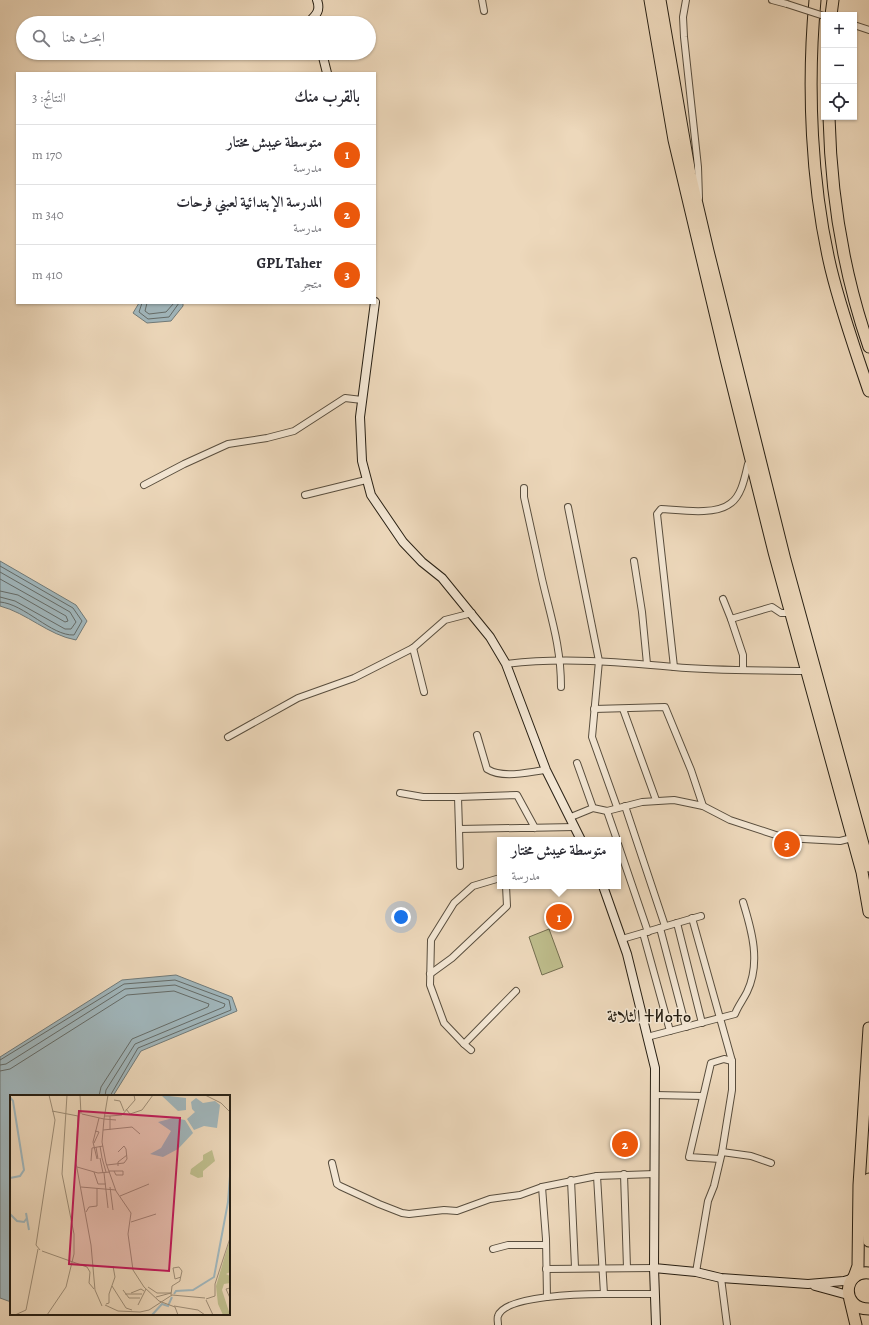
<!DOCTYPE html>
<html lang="ar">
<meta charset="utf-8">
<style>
:root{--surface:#fff;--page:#f2f2f3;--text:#2b2b33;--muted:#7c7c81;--line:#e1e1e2;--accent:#ea580c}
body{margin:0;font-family:Alegreya,Amiri,"Noto Sans Tifinagh",serif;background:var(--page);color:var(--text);direction:rtl}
.controls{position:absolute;right:12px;top:12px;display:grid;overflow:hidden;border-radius:0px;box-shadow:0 1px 3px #0004}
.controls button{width:36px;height:36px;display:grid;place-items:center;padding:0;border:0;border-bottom:1px solid var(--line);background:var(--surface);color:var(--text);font:20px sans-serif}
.you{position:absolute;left:401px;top:917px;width:14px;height:14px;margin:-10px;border:3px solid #fff;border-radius:50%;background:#1a73e8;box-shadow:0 0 0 6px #1a73e833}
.badge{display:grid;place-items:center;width:26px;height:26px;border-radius:50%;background:var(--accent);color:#fff;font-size:13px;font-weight:700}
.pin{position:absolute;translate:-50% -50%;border:2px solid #fff;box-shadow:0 1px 4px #0006}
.popup{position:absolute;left:497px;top:837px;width:124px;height:52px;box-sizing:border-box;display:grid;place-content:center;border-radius:0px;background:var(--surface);filter:drop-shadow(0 1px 3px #0005);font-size:13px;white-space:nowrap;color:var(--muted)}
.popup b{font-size:15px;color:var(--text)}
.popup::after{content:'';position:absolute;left:50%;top:100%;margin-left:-8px;border:8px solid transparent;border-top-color:var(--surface)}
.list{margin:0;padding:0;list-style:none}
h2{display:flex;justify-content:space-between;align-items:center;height:52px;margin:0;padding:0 16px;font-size:17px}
h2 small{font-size:13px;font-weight:400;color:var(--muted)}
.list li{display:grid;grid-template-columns:26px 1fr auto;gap:12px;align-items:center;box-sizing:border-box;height:60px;padding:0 16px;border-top:1px solid var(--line)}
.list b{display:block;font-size:15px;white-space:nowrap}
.list p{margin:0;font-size:13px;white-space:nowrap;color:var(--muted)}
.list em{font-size:13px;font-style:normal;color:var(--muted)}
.icon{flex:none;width:22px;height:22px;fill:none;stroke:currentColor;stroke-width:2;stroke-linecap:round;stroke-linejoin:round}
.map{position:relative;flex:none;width:869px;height:1325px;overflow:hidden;direction:ltr}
.search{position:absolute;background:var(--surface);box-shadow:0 1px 3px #0004;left:16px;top:16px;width:360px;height:44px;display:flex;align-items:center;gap:10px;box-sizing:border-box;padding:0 14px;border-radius:22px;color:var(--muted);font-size:15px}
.panel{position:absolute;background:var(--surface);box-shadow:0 1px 3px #0004;left:16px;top:72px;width:360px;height:232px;border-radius:0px;direction:rtl}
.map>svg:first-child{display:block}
.green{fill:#bebd8c;stroke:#736e50}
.water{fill:#a0b6bc;stroke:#707a79}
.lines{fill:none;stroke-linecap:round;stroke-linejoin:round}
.shore{stroke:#646b68;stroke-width:1}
.street-casing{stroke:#594e3e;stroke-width:8}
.secondary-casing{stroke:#282014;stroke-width:10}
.highway-casing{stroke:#282014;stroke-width:13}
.street{stroke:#f3e6d3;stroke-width:6}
.secondary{stroke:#f3e6d3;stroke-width:8}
.highway{stroke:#edd8bb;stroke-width:11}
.street-bridge-casing{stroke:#594e3e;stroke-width:8;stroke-linecap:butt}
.street-bridge{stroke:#f3e6d3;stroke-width:6}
.labels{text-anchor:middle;stroke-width:3;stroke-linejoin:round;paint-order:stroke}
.quarter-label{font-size:18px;fill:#282014;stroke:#f3e6d3}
.inset-river{fill:none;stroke:#a0b6bc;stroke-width:2}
.inset-road{fill:none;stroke:#9e8e78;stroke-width:1}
.view{fill:#c2185b;fill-opacity:0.15;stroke:#c2185b;stroke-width:2}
.inset-edge{fill:none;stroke:#282014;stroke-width:2}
</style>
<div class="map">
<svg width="869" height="1325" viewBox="0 0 869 1325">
<rect width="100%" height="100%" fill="#edd8bb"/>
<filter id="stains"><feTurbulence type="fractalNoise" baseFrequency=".005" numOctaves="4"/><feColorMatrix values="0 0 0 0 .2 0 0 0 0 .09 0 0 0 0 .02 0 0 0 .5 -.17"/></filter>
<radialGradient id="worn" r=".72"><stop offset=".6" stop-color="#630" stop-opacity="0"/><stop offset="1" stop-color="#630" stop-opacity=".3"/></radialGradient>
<polygon class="green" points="549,929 563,967 542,975 529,937"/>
<g class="water">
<polygon points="139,303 183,303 183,306 171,321 147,323 133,313"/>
<path d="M0 561 76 605 87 621 76 640C48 635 27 613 0 606Z"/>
<polygon points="176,975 232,997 237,1011 141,1051 113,1096 11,1096 11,1302 0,1298 0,1057 122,980"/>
</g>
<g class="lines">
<g class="shore">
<polyline points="142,303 139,312 148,319 169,317 179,303"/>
<polyline points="147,303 145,311 149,314 166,312 174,303"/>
<path d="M0 566 73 608 82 621 74 635C51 636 25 604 0 602"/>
<polyline points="0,572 70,612 76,622 71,629 65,629 15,601 0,597"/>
<polyline points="0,579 66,616 68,621 65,622 18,595 0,591"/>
<polyline points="0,1060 124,984 175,980 229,1000 231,1010 138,1048 110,1096"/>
<polyline points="0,1065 6,1064 125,989 175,985 225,1004 224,1007 135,1044 106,1090 105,1096"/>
<polyline points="0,1071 10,1069 127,995 174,991 209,1004 208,1007 132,1039 101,1087 99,1096"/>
</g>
<defs>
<g id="street">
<polyline points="482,0 484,11"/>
<polyline points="686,0 683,17 684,37 698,167 699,198"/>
<polyline points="772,0 787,4"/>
<polyline points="854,25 869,30"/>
<polyline points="144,485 184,464 228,444 267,438 294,431 345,398 362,400"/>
<path d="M524 488V497C530 524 536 552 542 579 551 618 561 646 561 687"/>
<polyline points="305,495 366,480"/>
<polyline points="568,507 599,661 592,737 617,807"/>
<polyline points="634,561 642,612 647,664"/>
<polyline points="723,599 731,619 772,607 781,613 790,613"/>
<polyline points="731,619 743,655 743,670"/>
<polyline points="413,648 424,692"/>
<path d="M506 664C562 657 618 662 674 667 717 671 762 670 805 671"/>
<path d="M674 667 657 514 661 509C680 510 715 516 731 503 742 495 745 476 748 464L752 461"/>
<polyline points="594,709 665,707 691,770 703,806"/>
<polyline points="623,709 656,800"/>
<path d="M477 735 487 769C503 779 528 772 546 770"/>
<polyline points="228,737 298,698 354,678 413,648 445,620 472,613"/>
<polyline points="577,763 593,808"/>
<polyline points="400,793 423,797 458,797"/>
<polyline points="625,806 665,926"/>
<polyline points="607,811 617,840"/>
<polyline points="571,817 593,808 607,811 642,802 674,800 703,806 730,820 785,838 840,841 852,838"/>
<polyline points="535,828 517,795 458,797 459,829 575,827"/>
<polyline points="459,829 460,866"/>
<polyline points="618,844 648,932"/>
<polyline points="500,878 473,886 454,903 431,940 430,985 444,1023 464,1044 516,991"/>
<polyline points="692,918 732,1061 732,1090 722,1152 714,1186 708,1201 696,1272"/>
<polyline points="677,923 702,1023"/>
<polyline points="660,928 686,1027"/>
<polyline points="643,933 670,1031"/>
<polyline points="622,939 701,916"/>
<polyline points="430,974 452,958 507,906 506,886"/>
<path d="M647 1037 735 1014C738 1006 743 1000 747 992 761 963 752 931 743 902"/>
<polyline points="464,1044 471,1050"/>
<polyline points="655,1095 703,1096"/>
<polyline points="722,1152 751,1156 771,1163"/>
<polyline points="720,1159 689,1157 711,1063 724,1059 732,1061"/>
<polyline points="332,1163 337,1184 340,1186 379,1204 402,1213 409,1214 444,1210 457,1211 490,1199 520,1195 542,1187 597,1176 655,1174"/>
<polyline points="624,1174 627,1268"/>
<polyline points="597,1176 604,1294 655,1294"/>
<polyline points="571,1180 575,1267"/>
<polyline points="542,1187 546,1239 547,1297"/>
<polyline points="493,1249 508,1245 546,1245"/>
<polyline points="546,1269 654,1268"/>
<polyline points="721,1278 727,1325"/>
<path d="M498 1325C498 1322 497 1318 498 1316 505 1295 585 1294 604 1294"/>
</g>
<g id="secondary">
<path d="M308 23C316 15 321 11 317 0"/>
<polyline points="322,53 327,73"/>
<polyline points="375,302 360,417 362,461 371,495 403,542 422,562 442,578 490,637 506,664 546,770 581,840"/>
<polyline points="603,886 627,954 655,1068 654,1268 696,1272 721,1278 808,1284 844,1281 854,1278"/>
<polyline points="654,1268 656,1325"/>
<polyline points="815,1286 848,1295"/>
</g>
<g id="highway">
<polyline points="650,0 674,140 726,359 774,552 862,872 869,912"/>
<polyline points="660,0 690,174 708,251 785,560 869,866"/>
<path d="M815 0C807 86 811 185 831 269 841 310 855 350 869 391"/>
<polyline points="831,15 833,0"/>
<path d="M829 117C831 196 843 272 869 347"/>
<polyline points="869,1179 867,1214 869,1241"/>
<path d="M869 1273C843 1270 840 1309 869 1309"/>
<polyline points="854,1277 858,1266 859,1185 869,1028"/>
<polyline points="850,1300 856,1325"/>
</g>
</defs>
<use href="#street" class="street-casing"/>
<use href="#secondary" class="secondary-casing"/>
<use href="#highway" class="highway-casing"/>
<use href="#street" class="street"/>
<use href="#secondary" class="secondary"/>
<use href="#highway" class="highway"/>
<defs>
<polyline id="street-bridge" points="787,4 824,16"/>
</defs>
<use href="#street-bridge" class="street-bridge-casing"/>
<use href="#street-bridge" class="street-bridge"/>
</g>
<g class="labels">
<g class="quarter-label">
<text x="649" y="1022">الثلاثة ⵜⵍⴰⵜⴰ</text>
</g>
</g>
<g transform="translate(10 1095)">
<rect width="220" height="220" fill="#edd8bb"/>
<path d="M202 55 205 66 193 76V82L188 83 180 79 181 74 193 65V60ZM220 144V177L216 179 220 181V188L214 189 212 195 220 220H213L208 209 206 191Z" fill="#bebd8c"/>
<path d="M151 0 176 3V15L168 16ZM186 3 193 8 205 6 210 10 207 33 194 31 184 35 177 24 185 17 182 14 181 7ZM163 23 175 25 183 38 168 54 153 62 140 59 151 53 161 36 148 27Z" fill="#a0b6bc"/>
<path class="inset-river" d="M0 2 3 6 14 75 10 81 0 83M16 118 19 135M0 119 7 126 14 127 17 123M164 199 166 196 183 195 204 182 218 107 220 81M142 220 152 209 158 211 162 202"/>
<path class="inset-road" d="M70 0 71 19M98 0 94 24 106 25M195 0 211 8 220 17M104 5 110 6 114 16M116 14 120 19 132 15 143 0M42 16 68 21M72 19 94 24 92 47 96 68 106 96 121 118 118 139 123 175 134 192 149 206 165 212 168 220M68 21 66 68 81 150 85 195 92 211M94 21H100V35M100 21 112 20 125 5 124 0M93 35 122 32 130 39M84 48 89 37 85 36M90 51 92 63M86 52 88 64M90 63 93 78M92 63 96 77M87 64 83 47 89 23M81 66 82 53 93 51M97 70 114 68 117 64 116 54 114 51 108 57M108 71V67L117 60M67 72 88 78 100 77M99 76H113V80H106L104 76M84 77 88 89H96M94 78 98 113M71 92 106 95M100 92 103 115M110 101 139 89M76 117 79 112 87 111V93M121 127 146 119M30 155 26 150 45 25 39 0M32 156 77 172 80 177 79 188 84 194M102 191 116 213 122 215M138 192 147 198H161M220 193 216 194 220 203M113 195 119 203H130M121 198 131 194 134 196M115 199H132M161 200 162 191 170 186V185L172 176 169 172 163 173 165 184 171 182M146 202 161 198M196 204 205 201V189L220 143M196 205 203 220M96 209 99 208V199L105 182 103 171M95 210 108 216 130 217 139 215 162 200 195 203M128 210 136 194M164 211 188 215 195 220M5 220 16 215 28 154M37 220 56 192 64 159V139L52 79 57 0"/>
<path class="view" d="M69 16 170 23 159 176 59 169Z"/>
<rect width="220" height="220" class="inset-edge"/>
</g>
<rect width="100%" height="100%" filter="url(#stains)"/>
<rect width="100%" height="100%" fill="url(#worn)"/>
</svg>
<div class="controls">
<button>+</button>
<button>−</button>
<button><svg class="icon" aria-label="locate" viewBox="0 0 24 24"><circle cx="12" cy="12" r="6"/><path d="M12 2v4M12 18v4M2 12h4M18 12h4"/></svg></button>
</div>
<div class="you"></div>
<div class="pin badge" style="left:559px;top:917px">1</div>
<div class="popup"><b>متوسطة عيبش مختار</b>مدرسة</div>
<div class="pin badge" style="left:625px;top:1144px">2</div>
<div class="pin badge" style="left:787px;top:844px">3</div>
<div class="search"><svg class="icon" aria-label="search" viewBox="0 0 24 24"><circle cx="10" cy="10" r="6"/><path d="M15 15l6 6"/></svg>ابحث هنا</div>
<section class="panel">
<h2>بالقرب منك<small>النتائج: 3</small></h2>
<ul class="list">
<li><span class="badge">1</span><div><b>متوسطة عيبش مختار</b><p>مدرسة</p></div><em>170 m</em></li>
<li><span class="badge">2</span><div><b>المدرسة الإبتدائية لعبني فرحات</b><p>مدرسة</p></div><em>340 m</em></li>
<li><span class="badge">3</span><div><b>GPL Taher</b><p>متجر</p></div><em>410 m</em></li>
</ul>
</section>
</div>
